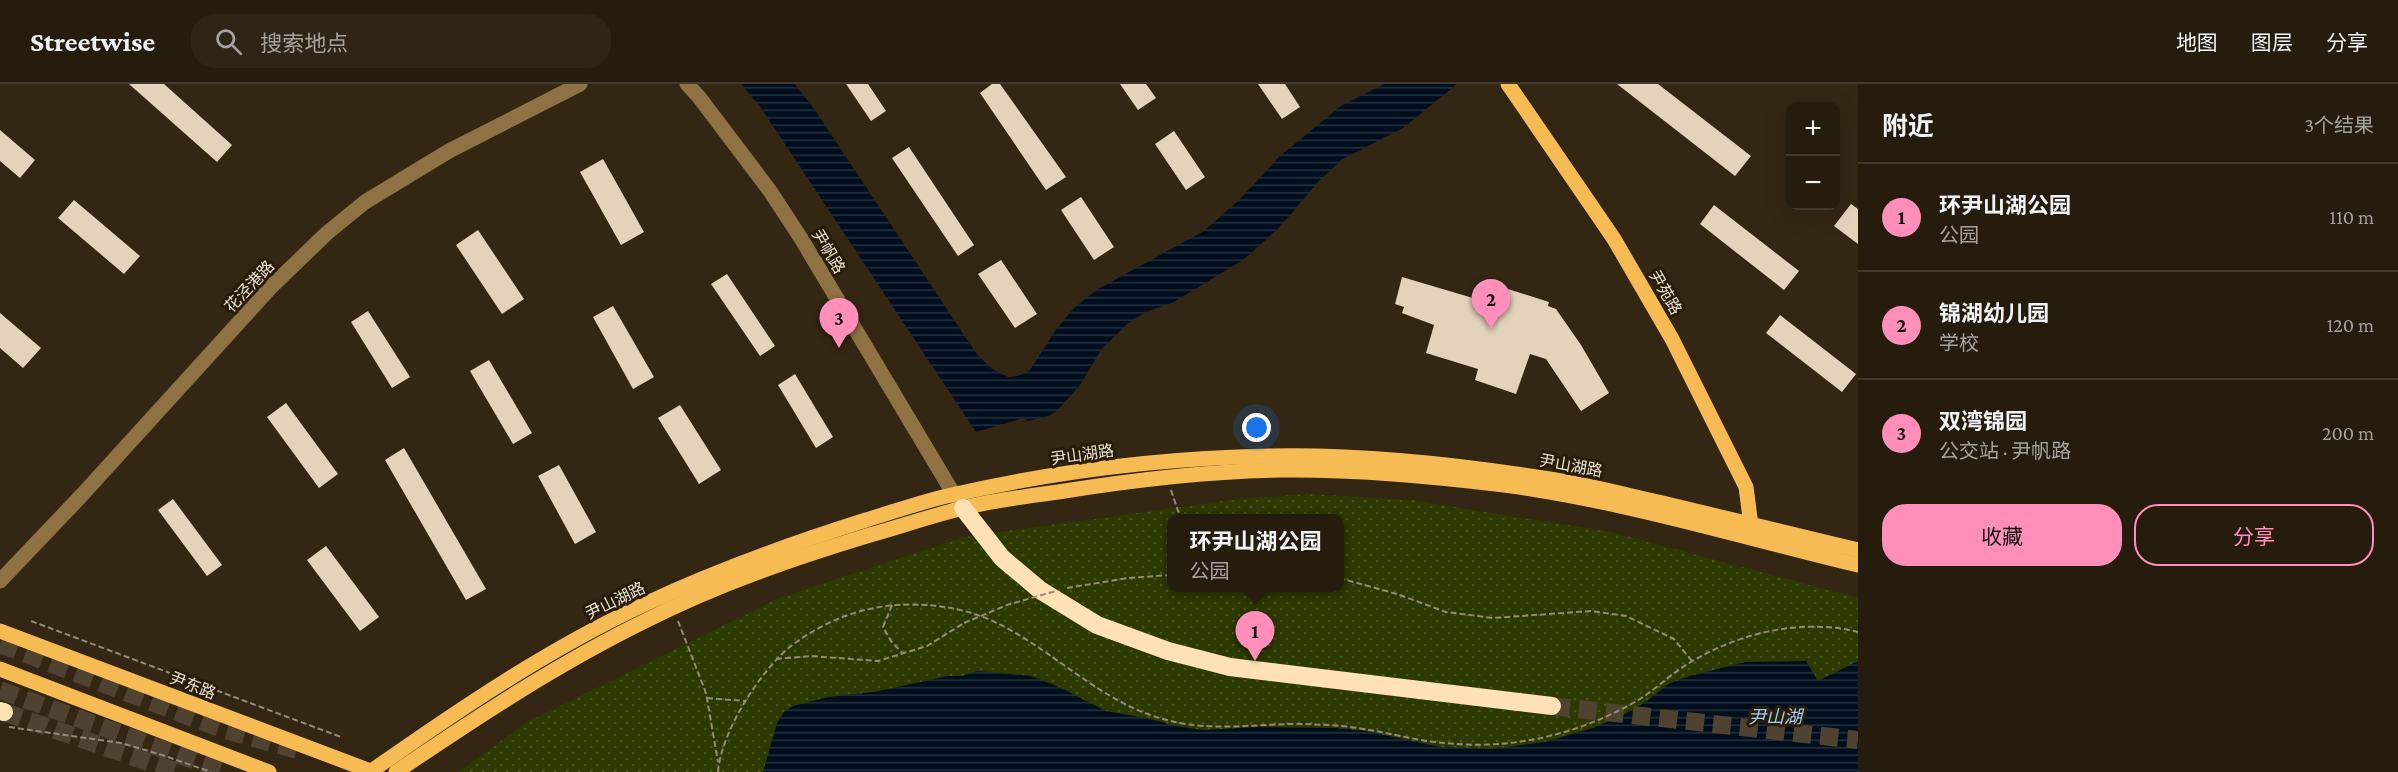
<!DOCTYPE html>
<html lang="zh">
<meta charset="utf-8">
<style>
:root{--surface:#261c0e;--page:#2e2517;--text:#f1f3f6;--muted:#a4a19e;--line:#423a2e;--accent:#ff8eba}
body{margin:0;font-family:"Crimson Pro","Noto Sans SC",serif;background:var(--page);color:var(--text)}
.controls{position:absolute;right:18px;top:18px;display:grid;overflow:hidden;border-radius:12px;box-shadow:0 6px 24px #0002}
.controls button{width:54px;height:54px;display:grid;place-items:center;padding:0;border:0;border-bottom:2px solid var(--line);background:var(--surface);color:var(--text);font:30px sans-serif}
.you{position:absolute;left:1257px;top:344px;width:21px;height:21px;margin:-15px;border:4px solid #fff;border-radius:50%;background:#1a73e8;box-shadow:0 0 0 9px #1a73e833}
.badge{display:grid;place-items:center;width:39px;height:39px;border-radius:50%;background:var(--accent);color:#111;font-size:20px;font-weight:700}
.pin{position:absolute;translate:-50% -50px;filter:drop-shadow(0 2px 3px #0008)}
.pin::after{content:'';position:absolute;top:32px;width:21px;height:18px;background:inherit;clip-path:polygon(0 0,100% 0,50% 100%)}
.popup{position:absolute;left:1167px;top:430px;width:177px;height:78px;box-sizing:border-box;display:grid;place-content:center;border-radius:12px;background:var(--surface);filter:drop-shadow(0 2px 4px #0005);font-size:20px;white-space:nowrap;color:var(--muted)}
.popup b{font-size:22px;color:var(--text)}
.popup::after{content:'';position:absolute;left:50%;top:100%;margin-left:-12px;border:12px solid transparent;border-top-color:var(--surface)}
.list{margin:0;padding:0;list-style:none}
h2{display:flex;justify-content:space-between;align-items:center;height:78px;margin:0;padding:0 24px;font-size:26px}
h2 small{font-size:20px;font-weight:400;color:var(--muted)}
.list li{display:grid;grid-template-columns:39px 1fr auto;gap:18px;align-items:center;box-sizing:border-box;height:108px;padding:0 24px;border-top:2px solid var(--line)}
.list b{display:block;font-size:22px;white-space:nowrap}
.list p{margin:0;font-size:20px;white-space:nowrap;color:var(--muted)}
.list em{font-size:20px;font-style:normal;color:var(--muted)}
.actions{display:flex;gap:12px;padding:18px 24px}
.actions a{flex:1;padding:14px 0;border:2px solid var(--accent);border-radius:24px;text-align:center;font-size:21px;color:var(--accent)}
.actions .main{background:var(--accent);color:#111}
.icon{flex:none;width:33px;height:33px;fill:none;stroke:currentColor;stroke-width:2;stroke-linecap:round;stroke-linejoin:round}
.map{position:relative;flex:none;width:1858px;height:688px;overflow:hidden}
header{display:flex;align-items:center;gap:36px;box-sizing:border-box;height:84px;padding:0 30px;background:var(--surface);border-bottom:2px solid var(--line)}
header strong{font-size:28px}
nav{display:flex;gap:33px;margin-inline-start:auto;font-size:21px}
.search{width:420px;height:54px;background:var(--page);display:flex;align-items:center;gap:15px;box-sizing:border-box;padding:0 21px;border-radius:24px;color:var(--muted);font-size:22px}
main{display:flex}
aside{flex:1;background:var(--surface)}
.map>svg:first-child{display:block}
.green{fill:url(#green-dots);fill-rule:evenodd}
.water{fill:url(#water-rules)}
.building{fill:#e4d3bb}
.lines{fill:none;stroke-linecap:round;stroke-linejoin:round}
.highway-tunnel{stroke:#4f4230;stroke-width:18;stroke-dasharray:18 9;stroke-linecap:butt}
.path{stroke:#958a7a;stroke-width:2;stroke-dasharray:6 3;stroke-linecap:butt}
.minor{stroke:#8f7244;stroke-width:15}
.major{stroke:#f7bb53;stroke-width:15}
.highway{stroke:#fee2b6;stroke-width:18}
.path-bridge{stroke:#958a7a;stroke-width:2;stroke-dasharray:6 3;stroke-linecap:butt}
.labels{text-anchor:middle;stroke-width:6;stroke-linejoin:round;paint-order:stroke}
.street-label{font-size:16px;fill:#ebe2d6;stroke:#291d09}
.water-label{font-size:18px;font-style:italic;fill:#9fcbf8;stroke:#291d09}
</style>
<header>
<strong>Streetwise</strong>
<div class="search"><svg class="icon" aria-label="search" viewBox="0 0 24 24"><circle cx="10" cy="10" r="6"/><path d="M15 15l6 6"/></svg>搜索地点</div>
<nav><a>地图</a><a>图层</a><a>分享</a></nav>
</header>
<main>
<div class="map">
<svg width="1858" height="688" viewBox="0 0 1858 688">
<defs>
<pattern id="green-dots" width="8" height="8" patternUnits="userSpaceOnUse" patternTransform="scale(1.5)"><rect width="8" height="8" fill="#2c3900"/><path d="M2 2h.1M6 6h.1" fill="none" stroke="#4b5524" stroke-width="1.8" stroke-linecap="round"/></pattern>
<pattern id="water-rules" width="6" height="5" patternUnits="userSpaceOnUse" patternTransform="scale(1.5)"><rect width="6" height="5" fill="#010e1e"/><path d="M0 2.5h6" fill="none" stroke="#26313e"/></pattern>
</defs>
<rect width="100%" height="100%" fill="#332613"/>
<path class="green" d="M1309 410 1411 416 1611 448 1858 514V688H459L524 640 779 514 964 453 1238 415ZM1171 434H1339V504H1171Z"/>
<g class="water">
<polygon points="741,0 795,0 815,26 976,269 992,285 1008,293 1018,292 1030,286 1057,244 1075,223 1098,205 1204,147 1239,116 1280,72 1341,22 1384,0 1457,0 1403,44 1341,76 1319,97 1278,145 1243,176 1174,218 1146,228 1127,240 1101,266 1080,301 1058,326 1049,332 1028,337 1024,334 976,348 761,24"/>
<polygon points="1806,577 1818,597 1858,577 1858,688 763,688 777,639 784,628 793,622 828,613 874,608 948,592 962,592 977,587 1031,592 1059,603 1106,627 1150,635 1176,642 1203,646 1259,643 1336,644 1365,647 1440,663 1493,665 1545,658 1593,644 1623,631 1647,617 1670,599 1690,592 1745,578"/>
</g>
<g class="building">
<polygon points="129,0 164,0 232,61 217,78"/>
<polygon points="846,0 868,0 886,27 871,37"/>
<polygon points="992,0 1000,0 1066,93 1046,106 980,9"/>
<polygon points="1120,0 1146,0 1156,14 1138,26"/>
<polygon points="1258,0 1285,0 1300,23 1282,35"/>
<polygon points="1617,0 1658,0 1751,72 1735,92"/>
<polygon points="0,46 35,76 20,94 0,77"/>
<polygon points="1174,47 1205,93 1186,106 1155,60"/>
<polygon points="909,63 974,161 958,172 892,74"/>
<polygon points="603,75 644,148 621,161 580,88"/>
<polygon points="1081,113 1114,163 1094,176 1061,126"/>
<polygon points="74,116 140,172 124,190 58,134"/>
<polygon points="1851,120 1858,125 1858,160 1834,142"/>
<polygon points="1714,121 1799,187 1784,206 1700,140"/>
<polygon points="478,146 524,215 502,230 456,161"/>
<polygon points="1001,176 1037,230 1015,244 978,190"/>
<polygon points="727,190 775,262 760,272 711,200"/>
<polygon points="1402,193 1483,217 1489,199 1549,218 1548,222 1556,225 1581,261 1609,309 1581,327 1546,275 1530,270 1516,310 1475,296 1478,285 1426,269 1434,241 1402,229 1404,223 1395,220"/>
<polygon points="613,222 654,293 633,305 593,233"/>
<polygon points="368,227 410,293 392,304 351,238"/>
<polygon points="0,229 41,264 23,284 0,264"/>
<polygon points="1780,231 1856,290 1842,308 1766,249"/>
<polygon points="489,276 532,349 513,360 470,287"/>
<polygon points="795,290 833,353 816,364 778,301"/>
<polygon points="286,319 338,390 319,404 267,333"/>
<polygon points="680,321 721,386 699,400 658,334"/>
<polygon points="404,364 486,505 466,516 385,376"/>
<polygon points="559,381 596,448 575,460 538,392"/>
<polygon points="173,415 222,481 207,492 158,426"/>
<polygon points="326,462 379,533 360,547 307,476"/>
</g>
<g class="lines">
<g class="highway-tunnel">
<polyline points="0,560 222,645 304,668"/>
<polyline points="0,606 226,688"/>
<polyline points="1552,622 1858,656"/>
<polyline points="4,628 177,688"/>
</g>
<g class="path">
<polyline points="1171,406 1178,427 1186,434"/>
<polyline points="1339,494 1397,510 1446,528 1493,534 1591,527 1626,532 1674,555 1692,577"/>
<polyline points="1067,504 1128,494 1171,491"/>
<polyline points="892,521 883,543 891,557 903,570"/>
<polyline points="31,537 341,653"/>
<polyline points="678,537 706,609 718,678"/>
<polyline points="776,575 811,572 878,577 927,562 964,539"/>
<polyline points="707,614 745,617"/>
<polyline points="9,643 121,659 162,671 211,688"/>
<path d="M718 688C721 648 760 587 791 562 823 538 857 524 897 521 932 519 966 524 997 539 1058 569 1104 622 1171 637 1215 648 1261 639 1306 640 1323 641 1341 641 1357 644 1387 648 1416 657 1446 659 1511 666 1576 651 1633 619 1650 610 1664 596 1680 585 1730 551 1798 533 1858 548"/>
</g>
<g class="minor">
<polyline points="687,0 699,13 770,107 802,156 959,419"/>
<polyline points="0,497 81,412 272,202 327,149 365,118 449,67 580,0"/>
</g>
<g class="major">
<polyline points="1508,0 1614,155 1672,255 1746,403 1752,449"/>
<polyline points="0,547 373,688"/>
<polyline points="0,585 269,688"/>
<path d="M370 688C457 627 548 565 645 520 717 486 790 460 866 436 896 427 926 416 956 410 1058 387 1165 374 1269 372 1360 370 1454 380 1543 394 1585 400 1626 411 1667 420 1730 435 1794 451 1858 466"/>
<path d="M396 688C477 633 559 579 647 536 718 500 794 474 870 451 902 442 934 431 967 423 997 416 1028 412 1058 408 1132 396 1206 387 1281 386 1355 385 1430 392 1504 401 1624 417 1741 453 1858 481"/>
</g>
<g class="highway">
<polyline points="963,424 1002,474 1040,506 1097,541 1168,567 1230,583 1552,622"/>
<polyline points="0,627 4,628"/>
</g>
<polyline class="path-bridge" points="964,539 1007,521 1056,507"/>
</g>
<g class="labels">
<g class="street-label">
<text transform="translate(829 167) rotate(59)" y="6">尹帆路</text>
<text transform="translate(249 202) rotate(-47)" y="6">花泾港路</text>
<text transform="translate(1666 208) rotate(60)" y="6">尹苑路</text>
<text transform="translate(1082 370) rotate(-8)" y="6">尹山湖路</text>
<text transform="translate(1571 381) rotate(10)" y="6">尹山湖路</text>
<text transform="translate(615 516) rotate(-26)" y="6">尹山湖路</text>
<text transform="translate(193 601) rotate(21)" y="6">尹东路</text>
</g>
<g class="water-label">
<text x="1775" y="639">尹山湖</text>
</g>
</g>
</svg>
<div class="controls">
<button>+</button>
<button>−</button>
</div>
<div class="you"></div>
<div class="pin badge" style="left:1255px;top:577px">1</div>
<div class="popup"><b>环尹山湖公园</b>公园</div>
<div class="pin badge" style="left:1491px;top:245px">2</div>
<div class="pin badge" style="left:839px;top:264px">3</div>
</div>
<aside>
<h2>附近<small>3个结果</small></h2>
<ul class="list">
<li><span class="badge">1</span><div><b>环尹山湖公园</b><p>公园</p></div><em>110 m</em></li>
<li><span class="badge">2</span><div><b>锦湖幼儿园</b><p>学校</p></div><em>120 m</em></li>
<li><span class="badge">3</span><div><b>双湾锦园</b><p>公交站 · 尹帆路</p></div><em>200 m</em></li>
</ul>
<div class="actions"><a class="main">收藏</a><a>分享</a></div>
</aside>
</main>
